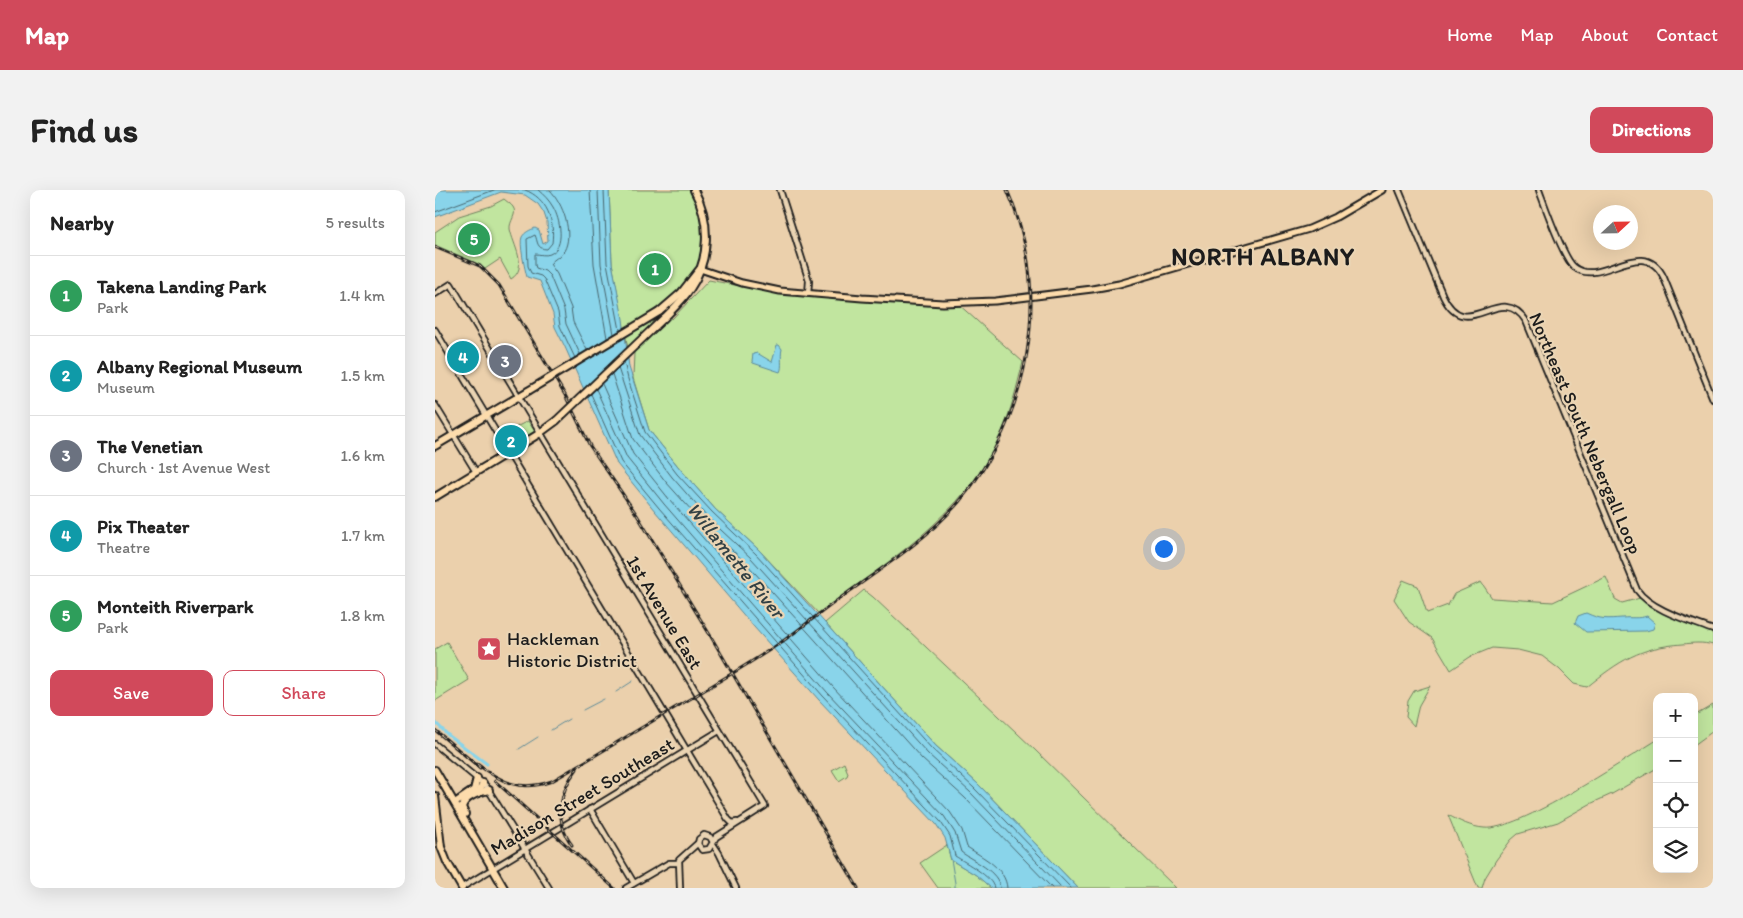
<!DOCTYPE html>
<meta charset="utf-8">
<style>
:root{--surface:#fff;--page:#f2f2f2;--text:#222;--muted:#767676;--line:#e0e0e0;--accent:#d1495b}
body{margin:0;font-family:Itim,sans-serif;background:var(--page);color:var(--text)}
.controls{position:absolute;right:15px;bottom:15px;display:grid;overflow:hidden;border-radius:10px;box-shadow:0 5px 20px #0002}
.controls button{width:45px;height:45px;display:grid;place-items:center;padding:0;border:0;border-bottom:1px solid var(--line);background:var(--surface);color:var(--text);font:25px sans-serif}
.compass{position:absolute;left:1158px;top:15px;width:45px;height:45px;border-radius:50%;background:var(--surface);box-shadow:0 5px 20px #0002;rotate:68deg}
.you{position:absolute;left:728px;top:358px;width:18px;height:18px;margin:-12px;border:4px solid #fff;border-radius:50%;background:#1a73e8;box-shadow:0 0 0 8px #1a73e833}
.badge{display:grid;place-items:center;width:32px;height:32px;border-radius:50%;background:var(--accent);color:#fff;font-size:16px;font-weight:700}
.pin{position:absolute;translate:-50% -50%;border:2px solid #fff;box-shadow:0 1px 5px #0006}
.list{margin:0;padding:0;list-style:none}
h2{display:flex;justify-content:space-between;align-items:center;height:65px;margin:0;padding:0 20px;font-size:21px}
h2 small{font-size:16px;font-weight:400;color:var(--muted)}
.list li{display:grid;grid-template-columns:32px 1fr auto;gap:15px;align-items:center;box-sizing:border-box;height:80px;padding:0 20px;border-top:1px solid var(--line)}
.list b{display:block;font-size:19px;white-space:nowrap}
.list p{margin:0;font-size:16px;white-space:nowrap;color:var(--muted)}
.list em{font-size:16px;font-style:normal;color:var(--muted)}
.actions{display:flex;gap:10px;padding:15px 20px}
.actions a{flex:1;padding:11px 0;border:1px solid var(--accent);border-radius:10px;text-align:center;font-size:18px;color:var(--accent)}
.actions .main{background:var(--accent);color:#fff}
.icon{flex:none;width:28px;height:28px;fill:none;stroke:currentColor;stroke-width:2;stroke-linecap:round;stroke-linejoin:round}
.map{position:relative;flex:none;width:1278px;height:698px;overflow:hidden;border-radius:10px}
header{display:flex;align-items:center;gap:30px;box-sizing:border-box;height:70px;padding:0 25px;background:var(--accent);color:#fff}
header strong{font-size:24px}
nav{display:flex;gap:28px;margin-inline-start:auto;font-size:18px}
.intro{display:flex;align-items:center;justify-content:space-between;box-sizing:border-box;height:120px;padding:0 30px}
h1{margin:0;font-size:35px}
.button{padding:12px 22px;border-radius:10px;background:var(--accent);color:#fff;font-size:18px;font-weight:700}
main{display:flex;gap:30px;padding:0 30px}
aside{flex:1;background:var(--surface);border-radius:10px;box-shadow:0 5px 20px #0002}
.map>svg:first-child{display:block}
.green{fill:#c1e59f;stroke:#6e805e}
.water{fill:#89d4ea;stroke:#5d8a98}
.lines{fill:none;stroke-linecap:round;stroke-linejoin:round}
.shore{stroke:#48666e;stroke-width:1}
.stream{stroke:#5d8a98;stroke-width:1}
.canal{stroke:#89d4ea;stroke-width:3}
.secondary-casing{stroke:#1c1c1c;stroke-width:8}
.primary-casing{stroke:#1c1c1c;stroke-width:9}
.highway-casing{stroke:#1c1c1c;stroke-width:10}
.secondary{stroke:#ead4b3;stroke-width:4.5}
.primary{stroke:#fddcac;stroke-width:5}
.highway{stroke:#fddcac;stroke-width:6}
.rail-casing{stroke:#1c1c1c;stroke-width:3}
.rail{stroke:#ead4b3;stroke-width:1;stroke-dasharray:4;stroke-linecap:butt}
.highway-bridge-casing{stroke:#1c1c1c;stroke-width:10;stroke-linecap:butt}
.highway-bridge{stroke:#fddcac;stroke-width:6}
.labels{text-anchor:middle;stroke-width:4.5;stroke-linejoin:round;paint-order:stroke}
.street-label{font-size:19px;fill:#1c1c1c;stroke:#ead4b3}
.poi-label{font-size:19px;fill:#1c1c1c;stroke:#ead4b3;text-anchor:start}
.water-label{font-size:20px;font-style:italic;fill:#324145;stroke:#ead4b3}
.district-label{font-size:24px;font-weight:bold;letter-spacing:1px;fill:#1c1c1c;stroke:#ead4b3}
</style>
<header>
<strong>Map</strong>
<nav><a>Home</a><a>Map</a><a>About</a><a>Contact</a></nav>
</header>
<div class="intro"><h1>Find us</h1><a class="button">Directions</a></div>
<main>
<aside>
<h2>Nearby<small>5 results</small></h2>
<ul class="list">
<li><span class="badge" style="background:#2e9e5b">1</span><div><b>Takena Landing Park</b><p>Park</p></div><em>1.4 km</em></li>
<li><span class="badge" style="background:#0f9aa8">2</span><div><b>Albany Regional Museum</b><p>Museum</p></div><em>1.5 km</em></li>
<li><span class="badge" style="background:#6b7280">3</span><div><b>The Venetian</b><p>Church · 1st Avenue West</p></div><em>1.6 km</em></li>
<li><span class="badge" style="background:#0f9aa8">4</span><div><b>Pix Theater</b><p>Theatre</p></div><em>1.7 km</em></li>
<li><span class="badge" style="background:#2e9e5b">5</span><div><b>Monteith Riverpark</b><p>Park</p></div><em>1.8 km</em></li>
</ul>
<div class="actions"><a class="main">Save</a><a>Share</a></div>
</aside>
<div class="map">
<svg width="1278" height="698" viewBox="0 0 1278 698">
<rect width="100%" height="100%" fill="#ebd0ac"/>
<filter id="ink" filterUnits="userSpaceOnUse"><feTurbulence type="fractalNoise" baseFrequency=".02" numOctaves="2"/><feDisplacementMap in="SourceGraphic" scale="10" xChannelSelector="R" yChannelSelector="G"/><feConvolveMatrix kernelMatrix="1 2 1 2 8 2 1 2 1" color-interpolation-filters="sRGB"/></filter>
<g filter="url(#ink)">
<g class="green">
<path d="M174 0H259L267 19 269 64 258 85 230 117 237 129 274 90 315 98 359 102 522 113 588 172C582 196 576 221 566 244 531 325 451 373 383 423L324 360 280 319 246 280 214 240 198 188 199 163 193 159 177 73Z"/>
<path d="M69 9C71 11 76 14 78 17 83 24 74 31 75 39 78 55 94 78 76 89L65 69 50 79 39 72 0 55V42L24 26 56 16Z"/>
<polygon points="93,231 100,242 88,249 81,237"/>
<path d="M1171 387 1180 409 1187 413 1205 408 1212 413 1266 438 1278 442V455C1268 452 1258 453 1248 454 1205 457 1184 471 1152 497L1139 494 1124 479 1107 466 1083 460 1057 458 1035 467 1016 480 997 448 974 432 959 409 968 390 983 396 992 423 1013 415 1019 404 1046 392 1057 408 1118 412Z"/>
<polygon points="429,400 438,407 600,560 741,698 643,698 543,594 501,556 390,433"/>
<polygon points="12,452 34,490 0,511 0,459"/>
<polygon points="995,496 984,515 979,536 971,527 973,511 979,501"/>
<polygon points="1278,515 1278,541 1259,555 1259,526"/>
<path d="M1222 550V578L1177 604 1155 614 1123 632 1083 644 1076 650 1061 670 1050 688 1047 698H1043L1013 625C1024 631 1036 637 1049 638 1083 642 1189 570 1222 550Z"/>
<polygon points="409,573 413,583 412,586 404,591 397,580"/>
<polygon points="512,655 516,670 541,685 556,698 503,698 485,673"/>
</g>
<g class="water">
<path d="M6 0H174L177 73 188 129 194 177 214 240 246 280 280 319 324 360 501 556 543 594 643 698H556L541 685 516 670 510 648 501 634 384 510 319 437 220 321 182 274 130 157 120 137 118 124 105 91 92 87C90 80 84 53 87 47 90 42 95 40 100 38L104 40 108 54 113 51 112 32 109 23 103 14 90 5 66 2 0 27V1Z"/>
<path d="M342 155H344L347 159C345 167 348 177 345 182L318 173 317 171 318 164 322 163 337 172Z"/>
<path d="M1151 423C1166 430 1172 429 1187 428 1197 427 1203 429 1212 426L1220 433 1218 439 1211 441 1151 442 1140 433 1143 426Z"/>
</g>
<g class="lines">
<g class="shore">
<path d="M90 0C112 8 120 31 117 53L112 59C101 59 103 51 100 45L92 49 93 76 96 83 106 86 109 89 123 122 125 136 140 168"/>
<path d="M103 0C109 5 114 10 118 17 125 29 131 57 115 64 110 66 105 64 100 64V75L101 78 110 81 115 86 129 120 131 134 145 164"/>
<path d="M115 0C128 13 139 44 129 61 125 67 118 69 115 74L122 84 136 118 138 132 152 160"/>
<polyline points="155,0 159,74 172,148"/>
<polyline points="163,0 166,74 179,144"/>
<polyline points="169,0 172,73 185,140"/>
<polyline points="0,22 59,0"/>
<polyline points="189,172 193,189 210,242 242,284 277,322 321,364 497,559 539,598 636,698"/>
<polyline points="183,178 205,245 237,287 272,327 316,368 493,564 535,602 627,698"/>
<polyline points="177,184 198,249 231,292 267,332 311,373 487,569 530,608 617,698"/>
<path d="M167 194 198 264 234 309 398 497 515 622 527 640 532 657C547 667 571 678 572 698"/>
<path d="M161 199 192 268 229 314 392 502 509 626 520 643 526 662C538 671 564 681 565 698"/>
<path d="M156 204 186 272 224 318 388 506 505 631 515 646 520 666C531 673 557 686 559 698"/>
</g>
<g class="stream">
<polyline points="181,502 198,491"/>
<polyline points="148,520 169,509"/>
<polyline points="116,540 134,529"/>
<polyline points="84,559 103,547"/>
<polyline points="516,669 520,693 520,698"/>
</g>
<polyline class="canal" points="0,532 13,545 52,574"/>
<defs>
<g id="secondary">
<polyline points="345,0 374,91 373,104"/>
<path d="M964 0 1008 106C1032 156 1065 90 1091 131L1202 400C1216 420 1255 431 1278 440"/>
<path d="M1104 0C1110 16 1128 68 1139 77 1166 99 1208 43 1229 88L1278 209"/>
<polyline points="0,104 16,94 330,616 281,647 274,659 267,660 263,654 264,649 269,645 275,647 278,652"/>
<polyline points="0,140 293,629 297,633 302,632"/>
<polyline points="0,215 41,282"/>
<polyline points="0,554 51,596 114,698"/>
<polyline points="155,619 199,693"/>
<polyline points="278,654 284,663 301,698"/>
<polyline points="26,698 284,541"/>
<polyline points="191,698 234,673 243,673"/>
<polyline points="245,698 244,670 263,653"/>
</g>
<polyline id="primary" points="265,79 307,93 345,101 427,108 508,113 560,111 657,99 684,94 874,39 901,27 947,0"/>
<g id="highway">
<polyline points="224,122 246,103 264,80"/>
<path d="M229 128C238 119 248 110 255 99 275 70 276 31 259 0"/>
<polyline points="0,256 93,201"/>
<polyline points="0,307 102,245 121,231"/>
<polyline points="0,580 69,698"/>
<polyline points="43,603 48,593"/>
<polyline points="0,606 6,657 12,672 27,698"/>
<polyline points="20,613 39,600 42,588"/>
<path d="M30 624 27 617C30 606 44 602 54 600"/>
</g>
</defs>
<use href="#secondary" class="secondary-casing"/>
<use href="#primary" class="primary-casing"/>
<use href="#highway" class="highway-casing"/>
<use href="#secondary" class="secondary"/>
<use href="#primary" class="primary"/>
<use href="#highway" class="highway"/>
<defs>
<g id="rail">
<polyline points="0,57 45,76 64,95 130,205 155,256 202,325 275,445 423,698"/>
<polyline points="0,540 45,578"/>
<path d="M42 574C67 593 86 602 117 591 165 563 212 534 260 506 289 488 319 471 348 451 369 436 390 419 411 404 450 376 492 349 524 312 595 227 618 104 572 0"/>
<polyline points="60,591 179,698"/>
<path d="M137 655C119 631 124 601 142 579"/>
</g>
</defs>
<use href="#rail" class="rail-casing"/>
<use href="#rail" class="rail"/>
<defs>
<g id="highway-bridge">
<polyline points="93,201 224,122"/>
<polyline points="121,231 229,128"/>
</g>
</defs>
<use href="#highway-bridge" class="highway-bridge-casing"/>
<use href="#highway-bridge" class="highway-bridge"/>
</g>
</g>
<defs>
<symbol id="sight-square" viewBox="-11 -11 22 22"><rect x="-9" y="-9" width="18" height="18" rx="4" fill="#d1495b" stroke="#ead4b3"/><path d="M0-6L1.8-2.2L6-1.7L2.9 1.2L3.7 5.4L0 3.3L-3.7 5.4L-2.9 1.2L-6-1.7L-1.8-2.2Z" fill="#fff"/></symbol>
</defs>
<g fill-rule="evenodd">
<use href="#sight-square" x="40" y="445" width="28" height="28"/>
</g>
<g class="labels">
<g class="street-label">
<text transform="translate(1151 243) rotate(67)" y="7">Northeast South Nebergall Loop</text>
<text transform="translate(230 422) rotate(59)" y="7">1st Avenue East</text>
<text transform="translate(147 606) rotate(-31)" y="7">Madison Street Southeast</text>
</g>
<g class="poi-label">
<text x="72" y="455">Hackleman<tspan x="72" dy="22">Historic District</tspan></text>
</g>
<g class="water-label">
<text transform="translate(301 370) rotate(51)" y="7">Willamette River</text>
</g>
<g class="district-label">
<text x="828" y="75">NORTH ALBANY</text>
</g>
</g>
</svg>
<div class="controls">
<button>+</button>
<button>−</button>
<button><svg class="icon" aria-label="locate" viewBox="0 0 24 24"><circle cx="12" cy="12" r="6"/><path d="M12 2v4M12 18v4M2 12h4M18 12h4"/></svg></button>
<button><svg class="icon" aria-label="layers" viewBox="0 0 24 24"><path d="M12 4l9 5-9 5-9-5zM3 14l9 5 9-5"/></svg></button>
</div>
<svg class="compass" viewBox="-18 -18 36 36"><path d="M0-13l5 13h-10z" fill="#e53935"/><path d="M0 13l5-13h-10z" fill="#767676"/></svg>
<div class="you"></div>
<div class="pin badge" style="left:220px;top:79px;background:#2e9e5b">1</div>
<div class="pin badge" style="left:76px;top:251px;background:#0f9aa8">2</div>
<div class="pin badge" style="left:70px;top:171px;background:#6b7280">3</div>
<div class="pin badge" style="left:28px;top:167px;background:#0f9aa8">4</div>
<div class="pin badge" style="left:39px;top:49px;background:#2e9e5b">5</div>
</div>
</main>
